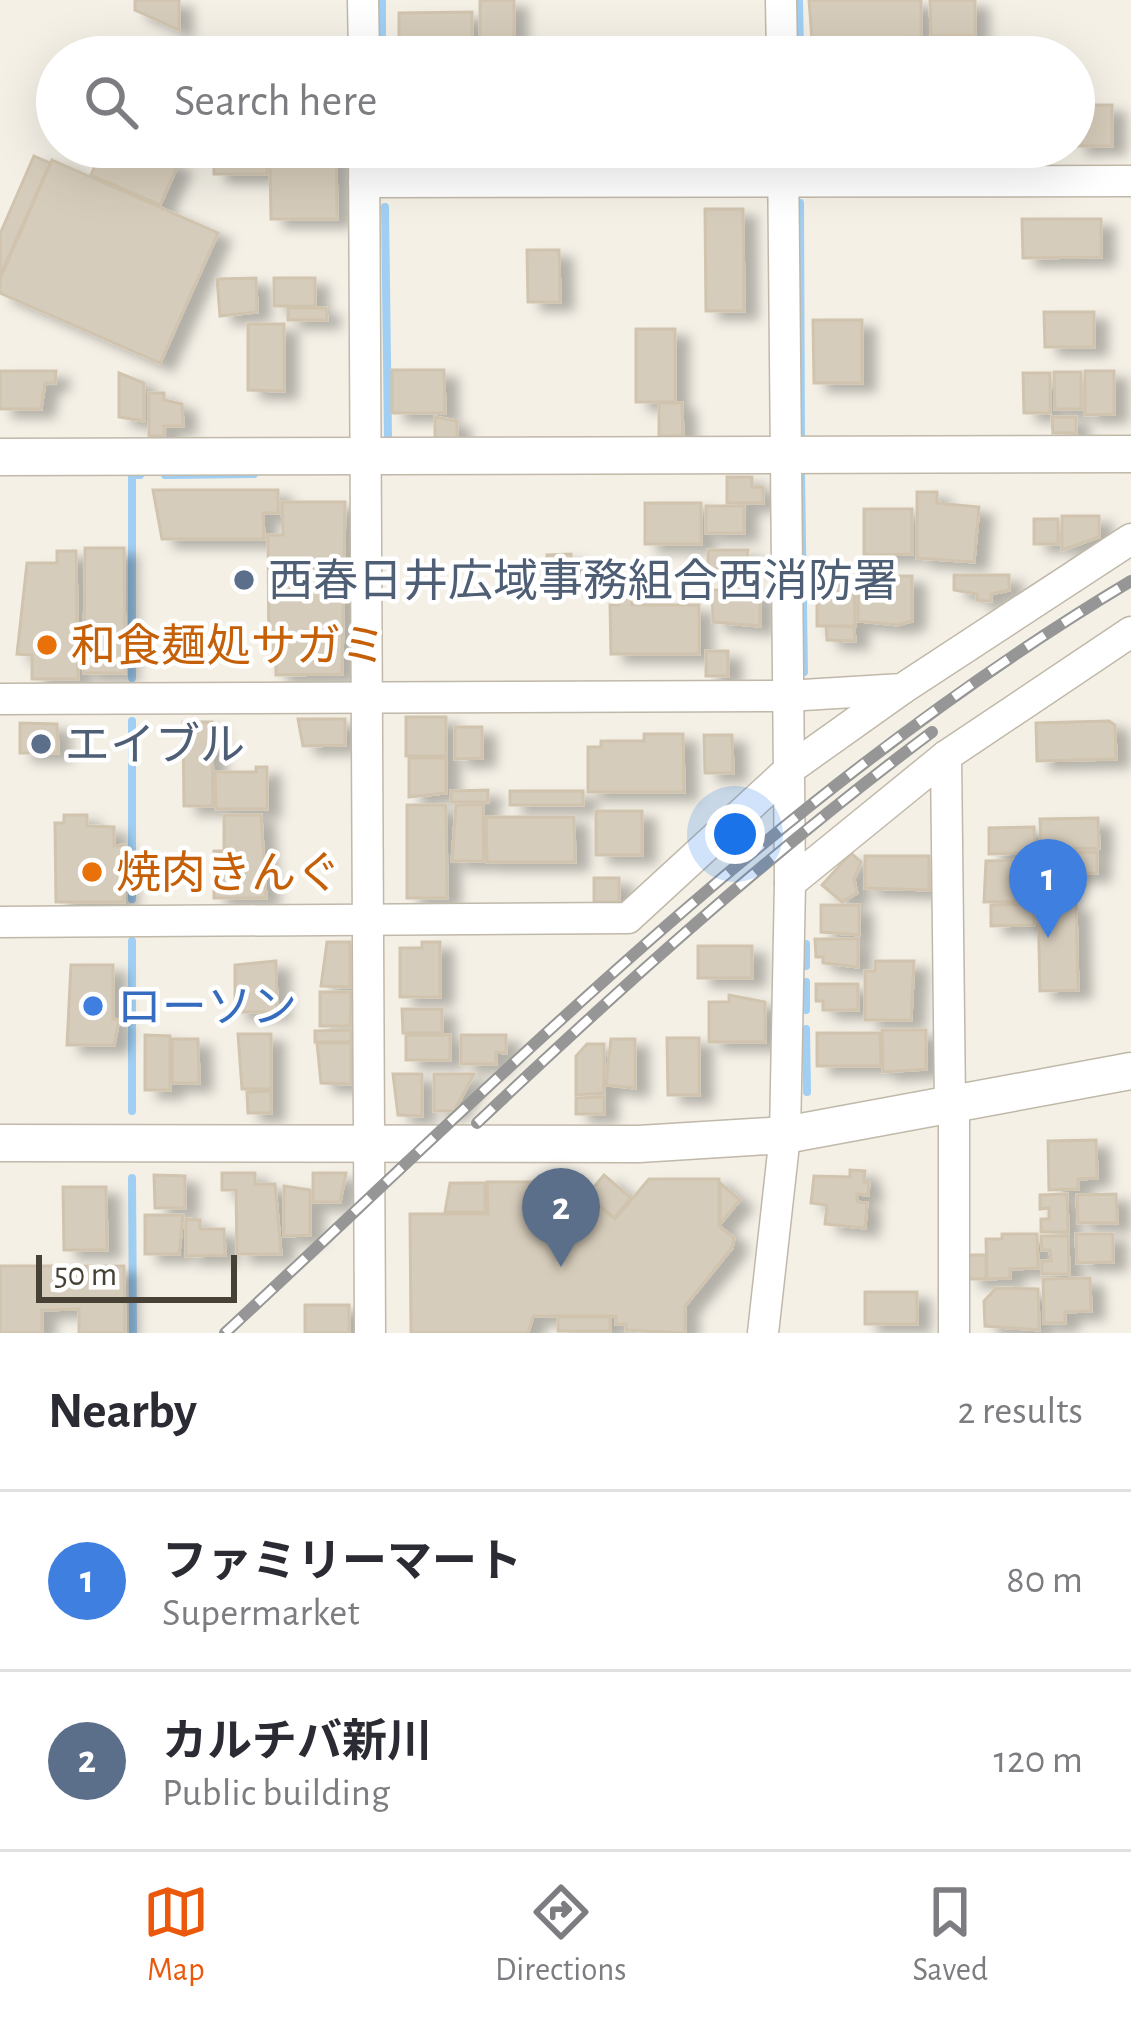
<!DOCTYPE html>
<meta charset="utf-8">
<style>
:root{--surface:#fff;--page:#f2f2f3;--text:#2b2b33;--muted:#7c7c81;--line:#e1e1e2;--accent:#ea580c}
body{margin:0;font-family:"Alegreya Sans","Noto Sans JP",sans-serif;background:var(--page);color:var(--text)}
.scale{position:absolute;left:36px;bottom:30px;width:201px;box-sizing:border-box;padding-left:12px;border:6px solid #474135;border-top:0;font-size:33px;line-height:42px;white-space:nowrap;color:#474135;-webkit-text-stroke:9px #fff;paint-order:stroke}
.you{position:absolute;left:735px;top:834px;width:42px;height:42px;margin:-30px;border:9px solid #fff;border-radius:50%;background:#1a73e8;box-shadow:0 0 0 18px #1a73e833}
.badge{display:grid;place-items:center;width:78px;height:78px;border-radius:50%;background:var(--accent);color:#fff;font-size:39px;font-weight:700}
.pin{position:absolute;translate:-50% -99px;filter:drop-shadow(0 3px 6px #0008)}
.pin::after{content:'';position:absolute;top:63px;width:42px;height:36px;background:inherit;clip-path:polygon(0 0,100% 0,50% 100%)}
.list{margin:0;padding:0;list-style:none}
h2{display:flex;justify-content:space-between;align-items:center;height:156px;margin:0;padding:0 48px;font-size:51px}
h2 small{font-size:39px;font-weight:400;color:var(--muted)}
.list li{display:grid;grid-template-columns:78px 1fr auto;gap:36px;align-items:center;box-sizing:border-box;height:180px;padding:0 48px;border-top:3px solid var(--line)}
.list b{display:block;font-size:45px;white-space:nowrap}
.list p{margin:0;font-size:39px;white-space:nowrap;color:var(--muted)}
.list em{font-size:39px;font-style:normal;color:var(--muted)}
.icon{flex:none;width:66px;height:66px;fill:none;stroke:currentColor;stroke-width:2;stroke-linecap:round;stroke-linejoin:round}
.map{position:relative;flex:none;width:1131px;height:1333px;overflow:hidden}
.search{position:absolute;background:var(--surface);box-shadow:0 12px 48px #0002;left:36px;right:36px;top:36px;height:132px;display:flex;align-items:center;gap:30px;box-sizing:border-box;padding:0 42px;border-radius:66px;color:var(--muted);font-size:45px}
.sheet{height:516px;background:var(--surface)}
nav{display:flex;justify-content:space-around;align-items:center;box-sizing:border-box;height:168px;border-top:3px solid var(--line);background:var(--surface);font-size:33px;color:var(--muted)}
nav a{display:grid;justify-items:center;gap:6px}
nav .on{color:var(--accent)}
.map>svg:first-child{display:block}
.lines{fill:none;stroke-linecap:round;stroke-linejoin:round}
.stream{stroke:#a0cff3;stroke-width:8}
.building{fill:#d6ccbb;stroke:#d1c4ae;stroke-width:3;filter:url(#shadow)}
.minor-casing{stroke:#c0b8a9;stroke-width:33}
.tertiary-casing{stroke:#c0b8a9;stroke-width:39}
.minor{stroke:#fff;stroke-width:30}
.tertiary{stroke:#fff;stroke-width:36}
.rail-casing{stroke:#969696;stroke-width:12}
.rail{stroke:#fff;stroke-width:8;stroke-dasharray:22;stroke-linecap:butt}
.service-dot{fill:#5c6f8a;stroke:#fff;stroke-width:4.5}
.food-dot{fill:#e8710a;stroke:#fff;stroke-width:4.5}
.shop-dot{fill:#3f7fe0;stroke:#fff;stroke-width:4.5}
.labels{text-anchor:middle;stroke-width:9;stroke-linejoin:round;paint-order:stroke}
.service-label{font-size:45px;fill:#4e5e75;stroke:#fff;text-anchor:start}
.food-label{font-size:45px;fill:#c56008;stroke:#fff;text-anchor:start}
.shop-label{font-size:45px;fill:#366cbe;stroke:#fff;text-anchor:start}
</style>
<div class="map">
<svg width="1131" height="1333" viewBox="0 0 1131 1333">
<defs>
<filter id="shadow"><feDropShadow dx="13" dy="8" stdDeviation="6" flood-color="#0004"/></filter>
</defs>
<rect width="100%" height="100%" fill="#f4f0e6"/>
<g class="lines">
<g class="stream">
<polyline points="382,0 382,34"/>
<polyline points="799,1 800,51"/>
<polyline points="383,48 383,57"/>
<polyline points="384,147 385,161"/>
<polyline points="800,147 800,160"/>
<polyline points="800,203 801,434"/>
<polyline points="385,207 388,437"/>
<polyline points="165,475 254,474"/>
<polyline points="801,475 804,672"/>
<polyline points="132,678 132,475 140,475"/>
<polyline points="132,899 132,721"/>
<polyline points="806,944 806,966"/>
<polyline points="806,982 806,1010"/>
<polyline points="806,1029 807,1092"/>
<polyline points="132,1111 132,941"/>
<polyline points="132,1178 133,1333"/>
</g>
</g>
<g class="building">
<polygon points="135,0 179,0 179,30 135,10"/>
<rect x="480" y="0" width="34" height="39"/>
<polygon points="809,0 921,0 921,37 812,40"/>
<polygon points="930,0 975,0 975,36 931,36"/>
<polygon points="472,12 472,43 399,44 399,13"/>
<rect x="455" y="49" width="47" height="8"/>
<rect x="1074" y="105" width="38" height="41"/>
<polygon points="103,147 136,147 178,165 160,205 91,175"/>
<rect x="214" y="147" width="53" height="27"/>
<polygon points="270,147 336,147 337,219 271,219"/>
<polygon points="34,156 50,163 0,276 0,234"/>
<polygon points="52,160 218,233 160,363 0,293 0,279"/>
<polygon points="705,209 743,209 744,311 706,311"/>
<polygon points="1022,219 1101,219 1101,257 1023,258"/>
<polygon points="527,250 559,250 560,302 528,302"/>
<polygon points="256,278 257,312 220,316 217,279"/>
<rect x="274" y="278" width="41" height="28"/>
<polygon points="288,308 326,308 327,320 288,320"/>
<polygon points="1044,312 1094,312 1094,347 1045,347"/>
<polygon points="813,320 862,320 862,383 814,383"/>
<polygon points="248,324 284,324 284,391 248,390"/>
<rect x="636" y="329" width="39" height="73"/>
<polygon points="392,370 444,370 445,413 392,413"/>
<polygon points="0,371 56,371 55,383 45,383 41,409 0,409"/>
<polygon points="1085,371 1114,371 1114,414 1085,415"/>
<polygon points="1054,372 1081,372 1081,409 1055,409"/>
<polygon points="119,373 144,383 144,421 119,417"/>
<polygon points="1023,373 1050,373 1050,413 1024,413"/>
<polygon points="149,393 164,393 164,400 182,404 183,426 164,426 164,436 149,436"/>
<polygon points="659,403 682,403 683,436 659,436"/>
<polygon points="435,417 457,421 457,439 435,439"/>
<polygon points="1052,417 1076,417 1076,433 1053,433"/>
<polygon points="727,477 752,477 752,487 763,487 763,503 727,503"/>
<polygon points="153,490 278,490 278,513 263,513 264,539 162,539"/>
<polygon points="917,492 937,492 937,503 979,507 974,562 917,558"/>
<polygon points="282,502 345,502 342,674 276,675 276,663 269,663 268,535 283,535"/>
<rect x="645" y="503" width="56" height="41"/>
<rect x="706" y="506" width="38" height="27"/>
<polygon points="864,509 912,509 912,554 864,555"/>
<polygon points="1062,516 1099,516 1099,537 1062,550"/>
<rect x="1034" y="519" width="24" height="25"/>
<polygon points="85,548 124,548 125,673 84,673"/>
<polygon points="708,550 748,550 745,572 708,572"/>
<polygon points="57,551 76,551 78,679 32,679 32,655 17,654 27,563 57,563"/>
<polygon points="571,554 571,573 547,573 547,555"/>
<polygon points="954,575 1009,575 1009,590 991,594 991,601 977,600 977,594 954,590"/>
<polygon points="858,576 912,576 912,621 897,625 858,621"/>
<polygon points="817,582 854,582 855,626 817,626"/>
<polygon points="712,590 760,590 760,626 713,622"/>
<polygon points="619,591 632,591 632,605 699,605 699,654 611,654 610,605 619,605"/>
<polygon points="826,626 854,627 855,641 827,640"/>
<rect x="706" y="651" width="22" height="25"/>
<rect x="406" y="717" width="40" height="39"/>
<polygon points="298,719 345,719 345,745 303,746"/>
<polygon points="1109,721 1115,725 1116,759 1037,761 1036,723"/>
<polygon points="183,722 212,722 213,806 184,806"/>
<polygon points="20,723 57,724 58,753 20,753"/>
<polygon points="455,727 482,727 482,758 455,759"/>
<polygon points="644,734 683,734 684,792 588,792 588,747 601,747 601,741 644,741"/>
<polygon points="704,735 732,735 733,773 705,773"/>
<polygon points="409,758 446,758 446,793 409,797"/>
<polygon points="256,767 267,767 267,809 216,809 215,772 256,772"/>
<polygon points="488,790 488,802 451,802 451,791"/>
<rect x="510" y="791" width="73" height="14"/>
<polygon points="407,805 446,805 447,898 407,898"/>
<polygon points="456,805 483,805 484,861 452,861"/>
<rect x="596" y="811" width="46" height="44"/>
<polygon points="64,815 87,815 87,826 114,827 114,846 124,845 124,902 56,902 55,823 64,823"/>
<polygon points="224,815 261,815 266,898 214,898 214,851 224,851"/>
<polygon points="486,817 574,817 575,862 487,862"/>
<polygon points="1098,818 1099,848 1041,849 1040,819"/>
<polygon points="1034,827 1035,853 989,854 989,828"/>
<polygon points="1097,852 1097,873 1041,874 1040,853"/>
<polygon points="851,853 861,862 854,879 857,893 842,902 822,885"/>
<polygon points="865,856 929,856 929,890 865,888"/>
<polygon points="1033,860 1034,901 984,902 986,861"/>
<rect x="594" y="878" width="25" height="24"/>
<polygon points="1038,903 1076,903 1078,990 1040,991"/>
<polygon points="1034,904 1034,925 991,926 991,905"/>
<polygon points="821,905 859,905 859,935 821,932"/>
<polygon points="815,939 858,939 858,967 823,963 823,957 816,957"/>
<polygon points="327,942 350,942 350,987 321,986"/>
<polygon points="422,942 440,942 440,997 400,997 400,948 422,948"/>
<rect x="698" y="946" width="54" height="32"/>
<polygon points="276,961 277,1012 235,1012 235,965"/>
<polygon points="875,961 914,961 911,1020 865,1020 865,971 875,971"/>
<polygon points="71,965 113,965 113,1019 119,1020 114,1045 67,1045"/>
<polygon points="816,984 858,984 858,1010 823,1010 823,1001 816,1001"/>
<polygon points="320,992 351,992 350,1026 320,1026"/>
<polygon points="729,995 765,1002 765,1042 709,1042 709,1002 729,1002"/>
<polygon points="402,1009 442,1009 442,1033 403,1033"/>
<polygon points="351,1030 351,1042 315,1042 315,1031"/>
<polygon points="882,1030 926,1030 926,1069 883,1072"/>
<polygon points="817,1033 880,1033 881,1066 817,1066"/>
<polygon points="238,1034 271,1034 271,1089 242,1089"/>
<polygon points="145,1035 170,1036 170,1090 145,1090"/>
<rect x="406" y="1035" width="44" height="25"/>
<polygon points="461,1035 506,1035 506,1053 496,1052 496,1064 461,1064"/>
<polygon points="667,1038 699,1038 699,1095 668,1095"/>
<polygon points="172,1039 198,1039 199,1083 172,1083"/>
<polygon points="611,1039 635,1039 635,1088 606,1085"/>
<polygon points="317,1043 351,1043 351,1084 321,1083"/>
<polygon points="587,1044 604,1044 604,1093 576,1095 576,1056"/>
<polygon points="393,1074 422,1074 422,1116 398,1115"/>
<polygon points="434,1074 474,1074 454,1111 434,1111"/>
<polygon points="271,1091 271,1113 248,1113 247,1092"/>
<polygon points="604,1097 604,1114 576,1114 576,1098"/>
<polygon points="1096,1140 1097,1178 1078,1179 1078,1189 1049,1190 1048,1141"/>
<polygon points="850,1170 865,1171 864,1182 869,1183 868,1195 857,1194 857,1202 867,1203 865,1228 825,1224 827,1205 811,1203 814,1176 850,1177"/>
<polygon points="222,1173 255,1173 255,1184 275,1184 281,1254 237,1254 236,1190 222,1190"/>
<polygon points="313,1173 346,1173 340,1202 313,1202"/>
<polygon points="154,1175 185,1176 185,1208 155,1208"/>
<polygon points="604,1175 631,1198 614,1218 587,1195"/>
<polygon points="649,1179 719,1179 719,1226 734,1238 732,1248 685,1306 685,1333 626,1330 626,1324 616,1324 616,1316 533,1316 528,1333 411,1333 410,1214 488,1214 487,1182 570,1182 615,1219"/>
<polygon points="450,1183 485,1183 485,1212 445,1212"/>
<polygon points="720,1183 740,1200 720,1224"/>
<polygon points="284,1186 310,1190 310,1235 284,1236"/>
<polygon points="63,1187 106,1187 107,1250 64,1250"/>
<polygon points="1067,1194 1068,1232 1041,1232 1041,1219 1049,1219 1049,1208 1040,1209 1040,1195"/>
<polygon points="1116,1194 1117,1223 1078,1223 1077,1195"/>
<polygon points="145,1215 183,1215 179,1254 145,1254"/>
<polygon points="186,1219 200,1220 200,1229 224,1229 225,1255 186,1256"/>
<polygon points="1002,1234 1037,1234 1038,1268 1010,1269 1010,1278 987,1279 986,1239 1002,1239"/>
<polygon points="1076,1234 1113,1234 1113,1262 1077,1263"/>
<polygon points="1041,1236 1068,1236 1069,1274 1042,1274 1042,1261 1051,1261 1050,1250 1042,1250"/>
<polygon points="967,1255 986,1255 986,1279 968,1279"/>
<polygon points="0,1266 124,1266 125,1333 79,1333 79,1309 42,1310 42,1333 0,1333"/>
<polygon points="1090,1278 1091,1311 1065,1312 1065,1323 1044,1323 1043,1279"/>
<polygon points="996,1288 1038,1289 1039,1330 985,1326 984,1301"/>
<rect x="865" y="1292" width="52" height="32"/>
<rect x="305" y="1305" width="44" height="28"/>
<rect x="558" y="1317" width="52" height="14"/>
</g>
<g class="lines">
<defs>
<g id="minor">
<polyline points="363,0 364,57"/>
<polyline points="781,0 782,57"/>
<polyline points="364,147 370,1333"/>
<polyline points="364,182 1131,181"/>
<polyline points="0,699 787,696 902,689 1131,539"/>
<polyline points="946,756 950,1105"/>
<polyline points="790,883 946,756 1131,632"/>
<polyline points="0,922 628,918 791,768 902,689"/>
<polyline points="954,1104 954,1333"/>
<polyline points="763,1333 785,1135 790,883 783,147"/>
</g>
<g id="tertiary">
<polyline points="0,457 1131,454"/>
<polyline points="0,1143 639,1144 785,1135 1131,1071"/>
</g>
</defs>
<use href="#minor" class="minor-casing"/>
<use href="#tertiary" class="tertiary-casing"/>
<use href="#minor" class="minor"/>
<use href="#tertiary" class="tertiary"/>
<defs>
<g id="rail">
<path d="M477 1123C623 985 771 852 932 732"/>
<path d="M225 1333C514 1065 790 784 1131 581"/>
</g>
</defs>
<use href="#rail" class="rail-casing"/>
<use href="#rail" class="rail"/>
</g>
<g class="service-dot">
<circle cx="244" cy="580" r="12"/>
<circle cx="41" cy="744" r="12"/>
</g>
<g class="food-dot">
<circle cx="47" cy="645" r="12"/>
<circle cx="92" cy="872" r="12"/>
</g>
<circle class="shop-dot" cx="93" cy="1006" r="12"/>
<g class="labels">
<g class="service-label">
<text x="268" y="596">西春日井広域事務組合西消防署</text>
<text x="65" y="760">エイブル</text>
</g>
<g class="food-label">
<text x="71" y="661">和食麺処サガミ</text>
<text x="116" y="888">焼肉きんぐ</text>
</g>
<g class="shop-label">
<text x="117" y="1022">ローソン</text>
</g>
</g>
</svg>
<div class="scale">50 m</div>
<div class="you"></div>
<div class="pin badge" style="left:1048px;top:938px;background:#3f7fe0">1</div>
<div class="pin badge" style="left:561px;top:1267px;background:#5c6f8a">2</div>
<div class="search"><svg class="icon" aria-label="search" viewBox="0 0 24 24"><circle cx="10" cy="10" r="6"/><path d="M15 15l6 6"/></svg>Search here</div>
</div>
<section class="sheet">
<h2>Nearby<small>2 results</small></h2>
<ul class="list">
<li><span class="badge" style="background:#3f7fe0">1</span><div><b>ファミリーマート</b><p>Supermarket</p></div><em>80 m</em></li>
<li><span class="badge" style="background:#5c6f8a">2</span><div><b>カルチバ新川</b><p>Public building</p></div><em>120 m</em></li>
</ul>
</section>
<nav>
<a class="on"><svg class="icon" aria-label="map" viewBox="0 0 24 24"><path d="M3 6l6-2 6 2 6-2v14l-6 2-6-2-6 2zM9 4v14M15 6v14"/></svg>Map</a>
<a><svg class="icon" aria-label="directions" viewBox="0 0 24 24"><path d="M12 3l9 9-9 9-9-9zM9 14v-3h6M13 9l2 2-2 2"/></svg>Directions</a>
<a><svg class="icon" aria-label="saved" viewBox="0 0 24 24"><path d="M7 4h10v16l-5-4-5 4z"/></svg>Saved</a>
</nav>
